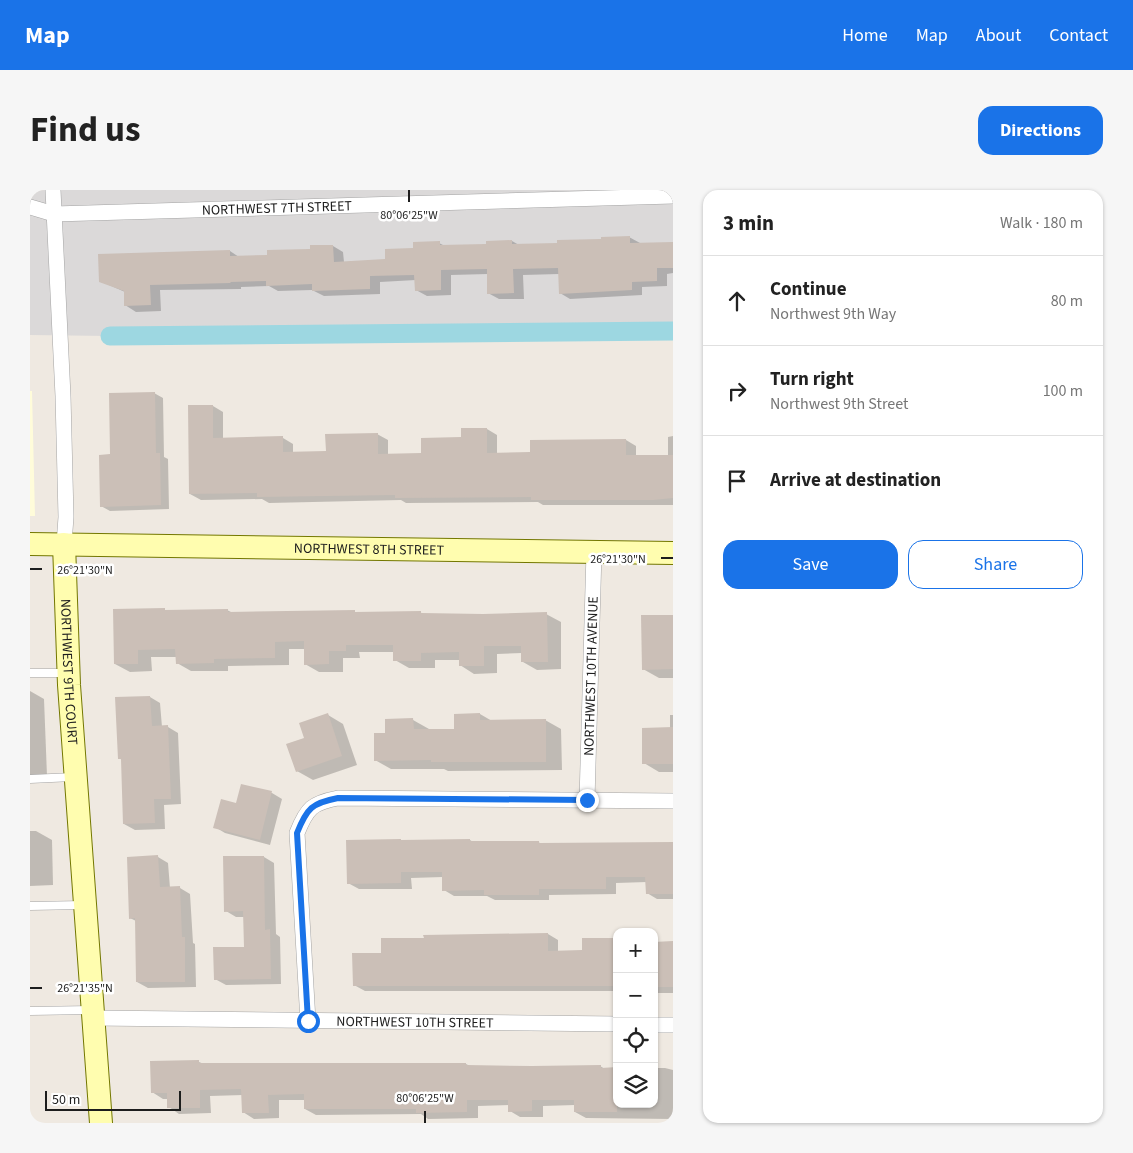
<!DOCTYPE html>
<meta charset="utf-8">
<style>
:root{--surface:#fff;--page:#f6f6f6;--text:#222;--muted:#767676;--line:#e0e0e0;--accent:#1a73e8}
body{margin:0;font-family:"Source Sans 3",sans-serif;background:var(--page);color:var(--text)}
.controls{position:absolute;right:15px;bottom:15px;display:grid;overflow:hidden;border-radius:10px;box-shadow:0 1px 4px #0004}
.controls button{width:45px;height:45px;display:grid;place-items:center;padding:0;border:0;border-bottom:1px solid var(--line);background:var(--surface);color:var(--text);font:25px sans-serif}
.scale{position:absolute;left:15px;bottom:12px;width:136px;box-sizing:border-box;padding-left:5px;border:2px solid #1d1d1d;border-top:0;font-size:14px;line-height:18px;white-space:nowrap;color:#1d1d1d;-webkit-text-stroke:4px #fff;paint-order:stroke}
.stop{position:absolute;width:15px;height:15px;margin:-11px;border:4px solid #1a73e8;border-radius:50%;background:#fff}
.stop.end{background:#1a73e8;border-color:#fff;box-shadow:0 1px 5px #0008}
.list{margin:0;padding:0;list-style:none}
h2{display:flex;justify-content:space-between;align-items:center;height:65px;margin:0;padding:0 20px;font-size:21px}
h2 small{font-size:16px;font-weight:400;color:var(--muted)}
.list li{display:grid;grid-template-columns:32px 1fr auto;gap:15px;align-items:center;box-sizing:border-box;height:90px;padding:0 20px;border-top:1px solid var(--line)}
.list b{display:block;font-size:19px;white-space:nowrap}
.list p{margin:0;font-size:16px;white-space:nowrap;color:var(--muted)}
.list em{font-size:16px;font-style:normal;color:var(--muted)}
.actions{display:flex;gap:10px;padding:15px 20px}
.actions a{flex:1;padding:11px 0;border:1px solid var(--accent);border-radius:15px;text-align:center;font-size:18px;color:var(--accent)}
.actions .main{background:var(--accent);color:#fff}
.icon{flex:none;width:28px;height:28px;fill:none;stroke:currentColor;stroke-width:2;stroke-linecap:round;stroke-linejoin:round}
.map{position:relative;flex:none;width:643px;height:933px;overflow:hidden;border-radius:15px}
header{display:flex;align-items:center;gap:30px;box-sizing:border-box;height:70px;padding:0 25px;background:var(--accent);color:#fff}
header strong{font-size:24px}
nav{display:flex;gap:28px;margin-inline-start:auto;font-size:18px}
.intro{display:flex;align-items:center;justify-content:space-between;box-sizing:border-box;height:120px;padding:0 30px}
h1{margin:0;font-size:35px}
.button{padding:12px 22px;border-radius:15px;background:var(--accent);color:#fff;font-size:18px;font-weight:700}
main{display:flex;gap:30px;padding:0 30px}
aside{flex:1;background:var(--surface);border-radius:15px;box-shadow:0 1px 4px #0004}
.map>svg:first-child{display:block}
.residential{fill:#dbd9d9}
.education{fill:#fffcda}
.shadow{fill:#0003}
.lines{fill:none;stroke-linecap:round;stroke-linejoin:round}
.canal{stroke:#9dd7e1;stroke-width:19}
.building{fill:#cbbfb7}
.lane-casing{stroke:#a4a4a4;stroke-width:9}
.street-casing{stroke:#a4a4a4;stroke-width:16}
.secondary-casing{stroke:#737700;stroke-width:24}
.lane{stroke:#fff;stroke-width:8}
.street{stroke:#fff;stroke-width:15}
.secondary{stroke:#fffdaf;stroke-width:22}
.route{stroke:#1a73e8;stroke-width:6}
.ticks{fill:none;stroke:#1d1d1d;stroke-width:2}
.labels{text-anchor:middle;stroke-width:5;stroke-linejoin:round;paint-order:stroke}
.street-label{font-size:14px;fill:#1d1d1d;stroke:#fff}
.ticks-label{font-size:12px;text-anchor:middle;fill:#1d1d1d;stroke:#fff;stroke-width:5;stroke-linejoin:round;paint-order:stroke}
</style>
<header>
<strong>Map</strong>
<nav><a>Home</a><a>Map</a><a>About</a><a>Contact</a></nav>
</header>
<div class="intro"><h1>Find us</h1><a class="button">Directions</a></div>
<main>
<div class="map">
<svg width="643" height="933" viewBox="0 0 643 933">
<rect width="100%" height="100%" fill="#efe9e1"/>
<polygon class="residential" points="0,0 643,0 643,141 80,146 0,145"/>
<polygon class="education" points="0,201 2,201 5,326 0,326"/>
<g class="shadow">
<polygon points="599,47 610,53 643,53 643,83 637,84 637,96 612,97 612,105 540,109 530,103 529,84 493,85 494,109 469,109 458,103 458,84 421,85 421,105 397,106 386,100 386,90 350,92 350,104 294,106 282,100 248,101 239,96 211,97 211,99 130,100 131,121 106,122 95,115 95,102 70,91 200,61 209,67 239,66 303,56 313,62 314,72 357,71 384,59 409,53 415,56 457,55 482,51 489,55 529,54"/>
<polygon points="124,203 133,208 134,267 138,269 139,319 80,321 71,316 81,265"/>
<polygon points="183,216 193,222 193,249 253,248 263,254 263,263 297,262 347,244 358,250 358,265 392,264 457,239 467,245 467,264 501,263 596,250 606,256 606,266 638,266 638,247 643,246 643,315 513,315 508,312 376,313 371,310 239,313 232,309 171,310 160,304"/>
<polygon points="85,420 197,420 203,423 325,422 328,423 390,422 393,424 453,425 516,424 531,432 531,479 507,480 493,472 492,463 467,464 467,483 444,484 430,475 430,470 405,470 405,478 379,478 365,470 365,462 329,462 330,468 313,468 313,482 289,482 275,474 275,459 259,459 259,475 198,476 198,481 161,481 147,473 147,467 121,467 122,481 100,482 85,474"/>
<polygon points="643,426 643,488 629,488 613,479"/>
<polygon points="0,501 14,509 17,586 0,586"/>
<polygon points="120,507 130,513 132,537 138,537 148,543 151,614 134,615 135,639 105,640 94,634 92,570 89,568"/>
<polygon points="450,524 462,531 515,530 531,539 532,580 418,581 414,579 361,579 345,570 356,544 383,530 399,539 399,540 425,540"/>
<polygon points="298,525 313,534 327,575 283,590 267,581 276,549"/>
<polygon points="640,525 643,525 643,582 629,582 614,573 640,539"/>
<polygon points="212,595 242,603 252,609 240,655 195,643 185,637 207,614"/>
<polygon points="0,641 6,641 22,650 23,695 0,696"/>
<polygon points="440,650 443,652 508,652 512,654 643,654 643,709 627,709 617,703 617,692 586,693 586,704 519,705 519,710 465,710 457,706 424,706 414,700 413,687 381,688 382,699 329,699 318,693"/>
<polygon points="128,667 138,673 140,698 150,698 160,704 163,753 165,754 166,797 118,798 107,792 106,731 100,728"/>
<polygon points="234,667 244,673 246,744 250,747 251,794 196,795 185,789 215,758 214,727 206,727 196,721"/>
<polygon points="518,744 528,750 528,762 553,761 587,749 587,801 335,801 324,795 353,764"/>
<rect x="624" y="753" width="19" height="50"/>
<polygon points="169,872 174,874 436,874 440,876 570,876 575,879 587,914 624,914 624,878 635,878 643,880 643,929 556,928 545,922 545,915 513,916 513,927 490,927 480,921 480,915 448,916 448,928 398,929 391,924 286,925 275,919 275,910 249,910 249,928 224,929 213,922 213,905 180,906 181,923 149,924 139,917 138,909 133,909 122,902"/>
</g>
<g class="lines">
<polyline class="canal" points="80,146 643,141"/>
</g>
<g class="building">
<polygon points="600,46 600,53 643,52 643,78 627,78 627,91 602,92 602,100 529,104 528,78 483,79 484,103 457,104 457,79 411,80 411,100 385,101 384,85 340,86 340,99 282,101 282,94 236,96 236,91 200,92 201,93 120,95 121,115 94,116 94,101 69,92 68,64 200,60 200,66 237,65 237,60 280,59 280,55 303,55 304,72 355,69 355,59 383,58 383,52 410,51 410,55 456,54 456,51 482,50 482,54 527,53 527,50 571,49 571,47"/>
<polygon points="125,202 126,263 130,263 131,315 70,317 69,265 80,264 79,203"/>
<polygon points="158,215 183,215 183,248 253,246 253,262 296,261 295,244 348,243 348,264 391,263 391,248 431,247 431,238 457,238 457,263 500,262 500,250 596,249 596,265 643,265 643,308 623,310 501,310 501,307 365,308 365,305 227,307 227,303 159,304"/>
<polygon points="135,418 135,420 198,419 198,422 325,420 325,422 391,421 391,423 453,424 517,422 518,472 491,472 491,456 454,456 454,476 429,476 429,462 391,463 391,471 363,471 363,455 316,455 316,461 299,461 299,474 274,475 274,451 245,452 245,468 184,469 184,473 146,474 145,459 108,460 108,474 84,474 83,419"/>
<polygon points="611,425 643,425 643,479 612,480"/>
<polygon points="120,506 122,536 138,535 141,609 124,609 125,633 93,634 91,569 88,569 85,507"/>
<polygon points="298,523 312,566 266,582 256,554 274,548 269,533"/>
<polygon points="450,523 450,530 516,529 516,572 401,572 401,570 344,571 344,543 355,543 355,529 383,528 384,539 424,539 424,524"/>
<polygon points="643,537 643,574 612,574 612,538"/>
<polygon points="211,594 242,601 230,650 183,638 191,609 206,613"/>
<polygon points="371,649 371,650 440,649 440,651 509,651 509,653 643,652 643,704 616,704 615,687 576,687 576,699 509,699 509,705 454,705 454,700 412,701 412,682 371,682 371,693 317,694 316,650"/>
<polygon points="128,665 130,697 150,696 152,747 155,747 155,792 106,792 105,728 99,729 97,667"/>
<polygon points="193,666 234,666 235,740 240,739 241,789 184,790 183,757 214,757 213,721 194,722"/>
<polygon points="518,743 518,761 552,760 552,748 587,748 587,796 323,796 322,763 351,763 351,748 394,748 393,745"/>
<polygon points="643,751 643,797 624,797 624,752"/>
<polygon points="169,870 169,873 436,873 436,875 502,876 571,875 571,878 587,877 587,922 544,922 544,910 502,910 502,921 478,922 478,910 437,910 437,922 386,923 386,919 274,919 274,904 238,905 239,923 212,923 211,899 170,900 170,918 137,918 137,903 121,903 120,871"/>
</g>
<g class="lines">
<defs>
<g id="lane">
<polyline points="0,483 35,483"/>
<polyline points="0,589 43,587"/>
<polyline points="0,716 53,715"/>
<polyline points="0,821 61,820"/>
</g>
<g id="street">
<polyline points="23,0 33,206 36,327 34,354"/>
<path id="s1" d="M0 17 24 24 643 6"/>
<path id="s2" d="M557 610 564 362"/>
<path id="s3" d="M63 828 587 834"/>
<path d="M278 831 267 643C277 618 282 613 308 608L643 611"/>
<polyline points="624,835 643,835"/>
</g>
<g id="secondary">
<path id="s4" d="M0 354 643 363"/>
<path id="s5" d="M34 354 39 495 71 933"/>
</g>
</defs>
<use href="#lane" class="lane-casing"/>
<use href="#street" class="street-casing"/>
<use href="#secondary" class="secondary-casing"/>
<use href="#lane" class="lane"/>
<use href="#street" class="street"/>
<use href="#secondary" class="secondary"/>
</g>
<g class="lines">
<path class="route" d="M278 831 267 643C277 618 282 613 308 608L557 610"/>
</g>
<path class="ticks" d="M379 0V12M631 368H643M0 379H12M0 798H12M395 921V933"/>
<g class="labels">
<g class="street-label">
<text dy="5" stroke="none"><textPath href="#s1" startOffset="248">NORTHWEST 7TH STREET</textPath></text>
<text dy="5" stroke="none"><textPath href="#s4" startOffset="339">NORTHWEST 8TH STREET</textPath></text>
<text dy="5" stroke="none"><textPath href="#s5" startOffset="128">NORTHWEST 9TH COURT</textPath></text>
<text dy="5" stroke="none"><textPath href="#s2" startOffset="124">NORTHWEST 10TH AVENUE</textPath></text>
<text dy="5" stroke="none"><textPath href="#s3" startOffset="322">NORTHWEST 10TH STREET</textPath></text>
</g>
</g>
<g class="ticks-label">
<text x="379" y="29">80°06'25"W</text>
<text x="588" y="373">26°21'30"N</text>
<text x="55" y="384">26°21'30"N</text>
<text x="55" y="802">26°21'35"N</text>
<text x="395" y="912">80°06'25"W</text>
</g>
</svg>
<div class="controls">
<button>+</button>
<button>−</button>
<button><svg class="icon" aria-label="locate" viewBox="0 0 24 24"><circle cx="12" cy="12" r="6"/><path d="M12 2v4M12 18v4M2 12h4M18 12h4"/></svg></button>
<button><svg class="icon" aria-label="layers" viewBox="0 0 24 24"><path d="M12 4l9 5-9 5-9-5zM3 14l9 5 9-5"/></svg></button>
</div>
<div class="scale">50 m</div>
<div class="stop" style="left:278px;top:831px"></div>
<div class="stop end" style="left:557px;top:610px"></div>
</div>
<aside>
<h2>3 min<small>Walk · 180 m</small></h2>
<ul class="list">
<li><svg class="icon" aria-label="ahead" viewBox="0 0 24 24"><path d="M12 20V5M6 11l6-6 6 6"/></svg><div><b>Continue</b><p>Northwest 9th Way</p></div><em>80 m</em></li>
<li><svg class="icon" aria-label="right" viewBox="0 0 24 24"><path d="M7 20v-9h11M14 6l5 5-5 5"/></svg><div><b>Turn right</b><p>Northwest 9th Street</p></div><em>100 m</em></li>
<li><svg class="icon" aria-label="arrive" viewBox="0 0 24 24"><path d="M6 21V4h12l-3 4 3 4H6"/></svg><div><b>Arrive at destination</b></div></li>
</ul>
<div class="actions"><a class="main">Save</a><a>Share</a></div>
</aside>
</main>
